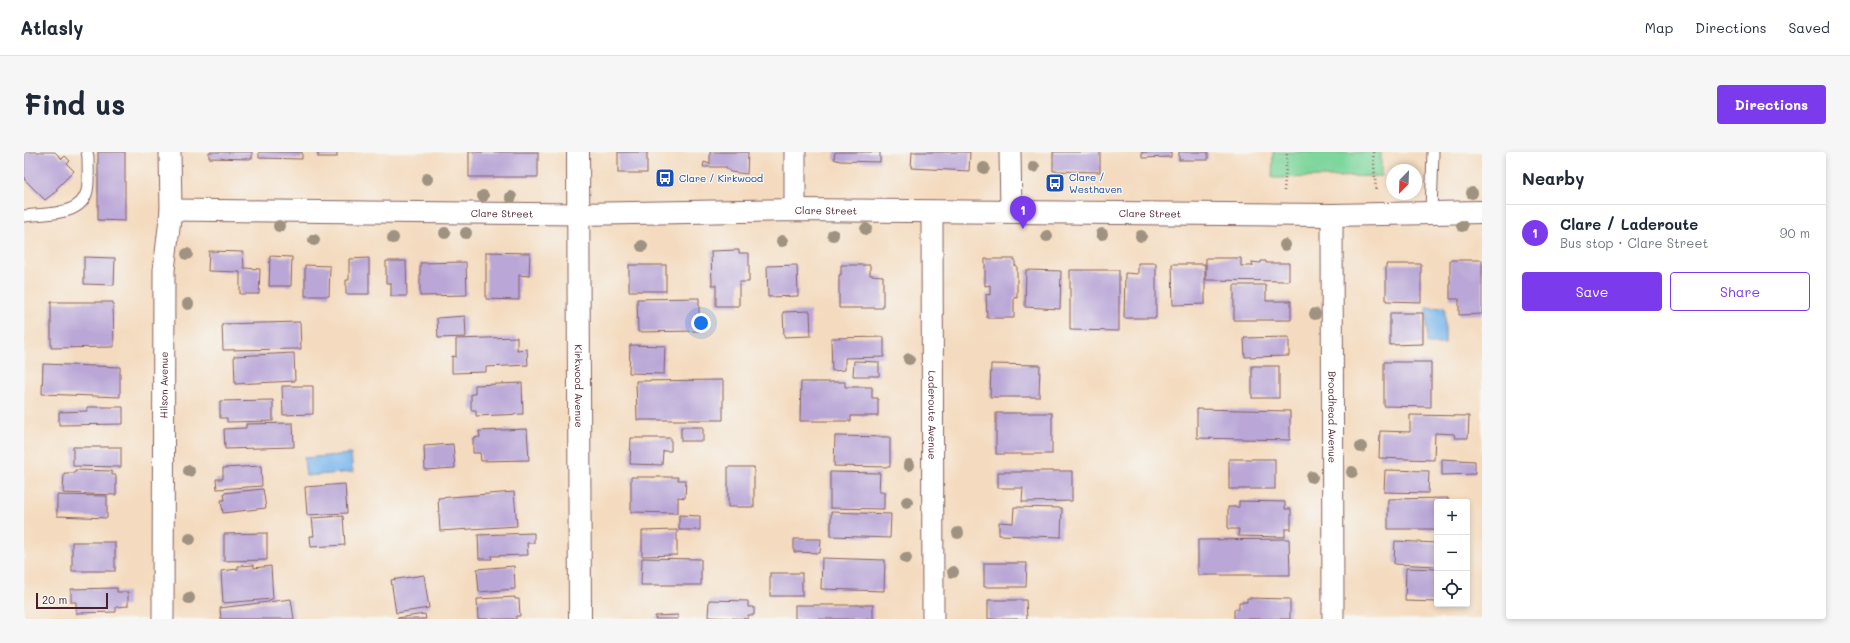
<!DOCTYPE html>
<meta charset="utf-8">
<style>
:root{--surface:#fff;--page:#f6f6f7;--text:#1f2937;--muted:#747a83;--line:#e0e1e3;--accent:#7c3aed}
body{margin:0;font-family:Mali,sans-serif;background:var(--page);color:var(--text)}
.controls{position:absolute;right:12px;bottom:12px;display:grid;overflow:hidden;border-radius:4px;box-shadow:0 2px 6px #0003}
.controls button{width:36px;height:36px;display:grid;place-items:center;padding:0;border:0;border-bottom:1px solid var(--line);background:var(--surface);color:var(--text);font:20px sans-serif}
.compass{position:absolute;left:1362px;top:12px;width:36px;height:36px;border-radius:50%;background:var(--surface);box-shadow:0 2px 6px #0003;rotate:203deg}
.scale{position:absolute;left:12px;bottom:10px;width:72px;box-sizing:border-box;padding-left:4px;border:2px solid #4a1f2b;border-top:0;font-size:11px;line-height:14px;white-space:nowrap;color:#4a1f2b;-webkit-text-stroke:3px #f6f6f2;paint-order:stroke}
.you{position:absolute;left:677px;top:171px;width:14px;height:14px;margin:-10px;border:3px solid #fff;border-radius:50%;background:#1a73e8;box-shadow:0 0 0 6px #1a73e833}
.badge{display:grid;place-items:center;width:26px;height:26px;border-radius:50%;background:var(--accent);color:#fff;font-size:13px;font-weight:700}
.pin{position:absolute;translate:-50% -33px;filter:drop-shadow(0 1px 2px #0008)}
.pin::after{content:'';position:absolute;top:21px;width:14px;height:12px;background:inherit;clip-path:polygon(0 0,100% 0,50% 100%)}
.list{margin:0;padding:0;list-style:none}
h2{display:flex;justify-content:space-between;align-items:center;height:52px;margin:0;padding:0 16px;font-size:17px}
h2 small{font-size:13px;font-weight:400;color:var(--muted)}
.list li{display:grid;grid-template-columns:26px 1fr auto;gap:12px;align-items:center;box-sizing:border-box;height:56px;padding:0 16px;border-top:1px solid var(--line)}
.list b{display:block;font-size:15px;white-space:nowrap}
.list p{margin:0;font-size:13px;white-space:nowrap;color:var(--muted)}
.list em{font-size:13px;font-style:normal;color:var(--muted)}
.actions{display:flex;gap:8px;padding:12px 16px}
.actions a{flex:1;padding:9px 0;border:1px solid var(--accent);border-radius:4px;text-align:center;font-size:14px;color:var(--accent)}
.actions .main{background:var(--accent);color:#fff}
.icon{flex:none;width:22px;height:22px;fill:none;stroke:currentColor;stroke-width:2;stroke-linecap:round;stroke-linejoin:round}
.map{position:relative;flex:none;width:1458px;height:467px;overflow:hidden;border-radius:4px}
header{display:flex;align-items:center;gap:24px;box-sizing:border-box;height:56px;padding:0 20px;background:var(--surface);border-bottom:1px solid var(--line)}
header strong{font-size:19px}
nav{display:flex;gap:22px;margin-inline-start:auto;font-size:14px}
.intro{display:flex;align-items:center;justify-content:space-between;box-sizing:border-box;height:96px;padding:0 24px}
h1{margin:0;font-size:28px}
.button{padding:10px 18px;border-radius:4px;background:var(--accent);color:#fff;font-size:14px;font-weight:700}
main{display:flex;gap:24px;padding:0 24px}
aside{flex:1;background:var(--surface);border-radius:4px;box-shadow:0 2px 6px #0003}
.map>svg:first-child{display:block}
.green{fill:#7ed69c;stroke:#647a64}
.water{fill:#79b6ec;stroke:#626a8c}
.building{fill:#baa7d7}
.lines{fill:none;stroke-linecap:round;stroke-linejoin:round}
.lane-casing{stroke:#86615f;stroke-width:13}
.street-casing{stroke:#86615f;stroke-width:23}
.secondary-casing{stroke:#86615f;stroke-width:24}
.path{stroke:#86615f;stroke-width:2.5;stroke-dasharray:1 3;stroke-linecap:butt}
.lane{stroke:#fff;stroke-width:11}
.street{stroke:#fff;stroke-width:21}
.secondary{stroke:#fff;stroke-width:22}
.tree{fill:#9f9280}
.labels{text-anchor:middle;stroke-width:3;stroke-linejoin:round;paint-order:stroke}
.transit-label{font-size:10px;fill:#164399;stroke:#f6f6f2;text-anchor:start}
.street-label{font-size:10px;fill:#4a1f2b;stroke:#f6f6f2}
</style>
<header>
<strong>Atlasly</strong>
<nav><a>Map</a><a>Directions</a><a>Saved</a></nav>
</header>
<div class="intro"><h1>Find us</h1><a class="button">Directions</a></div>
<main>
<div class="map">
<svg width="1458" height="467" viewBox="0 0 1458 467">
<rect width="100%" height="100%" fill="#f6f6f2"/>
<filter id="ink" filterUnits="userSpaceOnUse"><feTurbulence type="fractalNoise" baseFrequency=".025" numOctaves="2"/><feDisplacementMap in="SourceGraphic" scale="8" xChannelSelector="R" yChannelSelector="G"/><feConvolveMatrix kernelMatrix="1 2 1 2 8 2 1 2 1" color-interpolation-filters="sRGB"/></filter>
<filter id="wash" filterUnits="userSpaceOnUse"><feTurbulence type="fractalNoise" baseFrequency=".012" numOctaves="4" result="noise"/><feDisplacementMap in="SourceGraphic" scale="16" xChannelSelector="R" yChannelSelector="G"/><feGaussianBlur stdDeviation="0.9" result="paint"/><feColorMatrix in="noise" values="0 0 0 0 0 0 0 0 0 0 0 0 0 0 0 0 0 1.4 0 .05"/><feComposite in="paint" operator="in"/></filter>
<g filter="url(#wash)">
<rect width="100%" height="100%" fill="#f4dbbf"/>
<polygon class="green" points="1249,0 1357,0 1357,24 1248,26"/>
<g class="water">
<polygon points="1421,155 1421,192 1403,192 1403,156"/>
<polygon points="327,302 329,320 282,324 280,306"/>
</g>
<g id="blocks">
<g class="building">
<polygon points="0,0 31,0 38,7 41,4 46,9 43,12 50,19 32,37 34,38 21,48 0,27"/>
<polygon points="74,0 101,0 101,69 74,68"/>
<polygon points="185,0 228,0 228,7 185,6"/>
<polygon points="235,0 278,0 278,7 235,6"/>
<rect x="294" y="0" width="19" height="5"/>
<rect x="445" y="0" width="69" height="25"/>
<rect x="594" y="0" width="29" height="21"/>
<polygon points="686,0 724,0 723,22 706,20 702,15 679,15 680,10 686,12"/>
<polygon points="811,0 856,0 856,10 816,9 810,7"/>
<polygon points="888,0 946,0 945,19 887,16"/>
<polygon points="1029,0 1076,0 1076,20 1029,19"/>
<polygon points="1118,0 1147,0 1147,5 1118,6"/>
<rect x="1155" y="0" width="29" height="8"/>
<polygon points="715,98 715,101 725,101 725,130 716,130 715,132 715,154 692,154 692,133 688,133 687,99"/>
<polygon points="185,99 219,100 220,116 236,117 235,142 216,142 216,120 184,119"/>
<polygon points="462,100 506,101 505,124 495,123 495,148 462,147"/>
<polygon points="246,104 268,105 267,134 245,134"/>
<polygon points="60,105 91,106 90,133 60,132"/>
<polygon points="345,106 345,142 322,142 322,128 325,128 325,107"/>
<polygon points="1182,106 1217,106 1217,114 1229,114 1228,110 1237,111 1237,109 1242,109 1242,111 1265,111 1265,129 1182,128"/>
<polygon points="961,107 991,107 991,114 993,114 993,146 990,145 990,166 963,166 962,142 966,143 966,133 961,134"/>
<polygon points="1426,108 1458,108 1458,162 1435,163 1435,147 1426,147"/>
<polygon points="362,109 382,109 383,144 367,144 367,131 362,131"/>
<polygon points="442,110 443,143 396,144 396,111"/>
<polygon points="1114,111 1132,111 1132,166 1100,166 1101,121 1114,122"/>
<polygon points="1148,112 1181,112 1181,152 1149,153"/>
<polygon points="1362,112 1397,112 1397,150 1362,149"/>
<polygon points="281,113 306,114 305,144 281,144"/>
<rect x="605" y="113" width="37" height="26"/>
<polygon points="773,113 774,144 744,145 743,114"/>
<polygon points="817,113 846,113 846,123 859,124 859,156 815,156 815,123 817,123"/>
<polygon points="1002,118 1037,119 1036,157 1001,155"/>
<polygon points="1046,118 1095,118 1095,179 1046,178"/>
<polygon points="1210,133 1242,133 1242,149 1267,149 1267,168 1210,168"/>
<polygon points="675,146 675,179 614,180 613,147"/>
<polygon points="27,150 89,150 90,195 27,196"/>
<polygon points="786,159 787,184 760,185 759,160"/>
<polygon points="1366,161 1399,161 1399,192 1366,193"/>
<polygon points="441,164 442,185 414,186 413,166"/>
<polygon points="276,170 277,197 199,198 198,172"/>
<polygon points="493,185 493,198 503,197 504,213 462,215 462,220 428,221 428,204 432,205 432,187"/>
<polygon points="860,185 860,205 821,206 821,218 808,219 807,186"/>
<polygon points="1265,185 1265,204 1221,205 1220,186"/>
<polygon points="606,193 641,194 640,222 605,221"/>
<polygon points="270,201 271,229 211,232 210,204"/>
<polygon points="830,209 855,210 855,224 829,224"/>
<polygon points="1360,210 1407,210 1407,255 1360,254"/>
<polygon points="19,212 96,215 96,245 18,242"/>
<polygon points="967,212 1016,213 1015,245 966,245"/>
<rect x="1228" y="214" width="27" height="32"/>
<polygon points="699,228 699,268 613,268 612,229"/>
<polygon points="777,230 821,230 821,235 848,235 848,246 854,246 854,264 827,264 827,269 776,269"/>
<polygon points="498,231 499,262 452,264 452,258 447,258 447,242 451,242 451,233"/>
<polygon points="258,234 289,234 289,262 259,263"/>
<polygon points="249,248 249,269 203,270 203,266 196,266 196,249"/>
<polygon points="63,255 99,255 99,272 35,273 35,260 63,259"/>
<polygon points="1173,257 1266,259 1266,288 1173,286"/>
<rect x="972" y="261" width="56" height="41"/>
<polygon points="1386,263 1445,264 1444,286 1431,286 1430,282 1411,281 1410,308 1355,306 1356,279 1386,280"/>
<polygon points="269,271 270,295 201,297 200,277 222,276 222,272"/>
<rect x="657" y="275" width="22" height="14"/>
<polygon points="503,277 505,308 457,309 456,301 449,301 449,286 456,285 455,279"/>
<polygon points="811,284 866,285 866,315 810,314"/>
<polygon points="607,286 647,286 647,299 639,299 638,313 606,312"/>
<polygon points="429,292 431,316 401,318 400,294"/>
<polygon points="49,295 97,295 97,315 49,314"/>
<rect x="1205" y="307" width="46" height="30"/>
<polygon points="1418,307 1451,309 1451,322 1418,323"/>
<polygon points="237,314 238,334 193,337 192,327 199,327 199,316"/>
<rect x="704" y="315" width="26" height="40"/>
<polygon points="51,318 88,319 88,323 92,323 92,343 39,341 40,321 51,321"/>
<polygon points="1361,318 1405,319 1404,341 1360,340"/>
<polygon points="998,319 1048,319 1048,349 998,350 999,336 974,336 974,320 998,320"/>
<polygon points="806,320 856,321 855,340 860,340 860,357 806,356"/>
<polygon points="607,325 654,325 654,328 662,328 661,346 654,345 654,361 607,360"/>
<polygon points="321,332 323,361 283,363 281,335"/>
<polygon points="239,337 242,356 199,361 197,348 201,348 200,341"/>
<polygon points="490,340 493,374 416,379 414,346"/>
<polygon points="33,343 83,344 83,366 33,364"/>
<polygon points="1424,346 1424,350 1413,350 1413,377 1364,377 1364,347"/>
<polygon points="1215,349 1261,350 1261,357 1267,357 1267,377 1261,377 1261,385 1214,384 1215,377 1204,377 1204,355 1215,355"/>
<polygon points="990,355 1038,356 1037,385 975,383 975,370 989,371"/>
<polygon points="807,360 867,362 866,386 807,384"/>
<polygon points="655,363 676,364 676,378 655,378"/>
<polygon points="319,364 321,393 287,395 286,384 290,384 288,366"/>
<polygon points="653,378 653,403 618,404 618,379"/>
<polygon points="243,381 243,408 200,409 200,382"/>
<polygon points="510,381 510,391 503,391 504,403 467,404 468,407 455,407 454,383"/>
<polygon points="770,387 797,387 796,401 770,400"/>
<polygon points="1265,387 1266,423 1174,423 1174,388"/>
<polygon points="1371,389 1413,391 1412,414 1370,412"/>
<rect x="48" y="390" width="43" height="29"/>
<polygon points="618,406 677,407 677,433 617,433"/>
<polygon points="798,406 861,408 860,439 797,437"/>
<polygon points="960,411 1003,411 1002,435 960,435"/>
<polygon points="230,413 230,416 247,414 249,447 199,451 197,419 214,417 214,414"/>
<polygon points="490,414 491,437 455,440 453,417"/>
<polygon points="1382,416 1413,417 1413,450 1381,449"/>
<rect x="746" y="421" width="32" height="23"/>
<polygon points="400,423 405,456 372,461 367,428"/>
<polygon points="93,436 93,440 104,440 104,454 92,455 92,460 52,461 52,450 47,450 47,437"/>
<polygon points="491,445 491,447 495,447 496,464 492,464 492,467 454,467 453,447"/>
<polygon points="1223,446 1266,447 1266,467 1210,467 1210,457 1215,457 1215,450 1223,450"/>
<polygon points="267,447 270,467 197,467 196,456"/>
<polygon points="685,448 724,449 724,455 730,455 730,463 724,463 724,467 684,465"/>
<polygon points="964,448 1002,448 1003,467 964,467"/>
<rect x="771" y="453" width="78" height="14"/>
<polygon points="401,462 402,467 373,467 373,466"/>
<polygon points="654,463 654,467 631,467 631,464"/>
</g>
</g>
</g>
<g filter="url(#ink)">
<use href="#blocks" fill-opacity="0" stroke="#86615f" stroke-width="1"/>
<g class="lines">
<defs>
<g id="lane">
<polyline points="1407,60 1409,0"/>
<path d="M0 64C20 61 57 65 63 39 65 29 64 16 64 5L63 0"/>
</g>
<g id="street">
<polyline points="771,0 771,58"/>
<polyline points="986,0 987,59"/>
<path id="s1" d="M147 58 554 62"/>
<path id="s2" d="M908 60 909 467"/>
<path id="s3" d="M1308 63 1309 467"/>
<path id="s4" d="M139 467 140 118 147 58 146 0"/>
</g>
<g id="secondary">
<path id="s5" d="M554 0 556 467"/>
<path id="s6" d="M554 62 771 58 1308 63 1458 60"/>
</g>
</defs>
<use href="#lane" class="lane-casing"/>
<use href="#street" class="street-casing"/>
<use href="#secondary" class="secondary-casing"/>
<g class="path">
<polyline points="1349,0 1352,39"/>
<polyline points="1260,39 1263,0"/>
</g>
<use href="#lane" class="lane"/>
<use href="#street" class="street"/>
<use href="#secondary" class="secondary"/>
</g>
<g class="tree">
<circle cx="1010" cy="15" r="6"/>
<circle cx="960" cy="16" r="6"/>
<circle cx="403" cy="27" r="6"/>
<circle cx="1448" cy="41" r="6"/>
<circle cx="459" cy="44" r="6"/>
<circle cx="487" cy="45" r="6"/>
<circle cx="255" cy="74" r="6"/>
<circle cx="1438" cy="74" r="6"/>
<circle cx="842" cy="77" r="6"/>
<circle cx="421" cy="81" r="6"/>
<circle cx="442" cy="81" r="6"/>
<circle cx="1078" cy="82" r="6"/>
<circle cx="809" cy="83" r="6"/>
<circle cx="1023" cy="84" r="6"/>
<circle cx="1117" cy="84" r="6"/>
<circle cx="369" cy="86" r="6"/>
<circle cx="290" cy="88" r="6"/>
<circle cx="758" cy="89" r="6"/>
<circle cx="1261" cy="93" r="6"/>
<circle cx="618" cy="94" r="6"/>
<circle cx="163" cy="102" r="6"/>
<circle cx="164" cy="152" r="6"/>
<circle cx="1291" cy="162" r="6"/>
<circle cx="885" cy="207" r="6"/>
<circle cx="1337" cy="295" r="6"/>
<circle cx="885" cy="313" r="6"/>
<circle cx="165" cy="319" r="6"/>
<circle cx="1328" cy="320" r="6"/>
<circle cx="1288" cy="325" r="6"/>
<circle cx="883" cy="350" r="6"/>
<circle cx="934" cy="381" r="6"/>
<circle cx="166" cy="387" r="6"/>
<circle cx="882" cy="406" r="6"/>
<circle cx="929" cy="420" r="6"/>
<circle cx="165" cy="446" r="6"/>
</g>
</g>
<defs>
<symbol id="bus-square" viewBox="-11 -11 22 22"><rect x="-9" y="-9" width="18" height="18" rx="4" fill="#1a4fb4" stroke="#f6f6f2"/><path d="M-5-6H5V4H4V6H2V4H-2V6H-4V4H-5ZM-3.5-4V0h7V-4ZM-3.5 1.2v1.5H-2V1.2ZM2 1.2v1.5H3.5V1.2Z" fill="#fff"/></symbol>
</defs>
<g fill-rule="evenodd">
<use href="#bus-square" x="630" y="15" width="22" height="22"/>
<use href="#bus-square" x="1020" y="20" width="22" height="22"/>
</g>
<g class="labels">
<g class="transit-label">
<text x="1045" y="29">Clare /<tspan x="1045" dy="12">Westhaven</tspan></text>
<text x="655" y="30">Clare / Kirkwood</text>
</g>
<g class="street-label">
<text dy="4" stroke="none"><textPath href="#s6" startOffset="248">Clare Street</textPath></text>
<text dy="4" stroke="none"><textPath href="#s6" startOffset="572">Clare Street</textPath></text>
<text dy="4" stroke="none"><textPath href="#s1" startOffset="331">Clare Street</textPath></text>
<text dy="4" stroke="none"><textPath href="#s4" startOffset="234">Hilson Avenue</textPath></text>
<text dy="4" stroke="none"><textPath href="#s5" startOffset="234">Kirkwood Avenue</textPath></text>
<text dy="4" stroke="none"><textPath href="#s2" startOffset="203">Laderoute Avenue</textPath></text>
<text dy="4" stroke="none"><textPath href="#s3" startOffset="202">Broadhead Avenue</textPath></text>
</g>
</g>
</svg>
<div class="controls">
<button>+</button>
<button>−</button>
<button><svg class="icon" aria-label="locate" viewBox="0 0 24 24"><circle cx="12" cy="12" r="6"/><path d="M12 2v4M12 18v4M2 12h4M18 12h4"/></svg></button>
</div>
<svg class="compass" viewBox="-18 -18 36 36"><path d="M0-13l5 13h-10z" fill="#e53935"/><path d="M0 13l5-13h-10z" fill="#747a83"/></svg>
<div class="scale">20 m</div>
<div class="you"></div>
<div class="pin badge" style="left:999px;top:77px">1</div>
</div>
<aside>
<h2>Nearby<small></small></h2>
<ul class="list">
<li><span class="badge">1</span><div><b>Clare / Laderoute</b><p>Bus stop · Clare Street</p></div><em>90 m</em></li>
</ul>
<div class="actions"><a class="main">Save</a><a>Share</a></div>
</aside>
</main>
